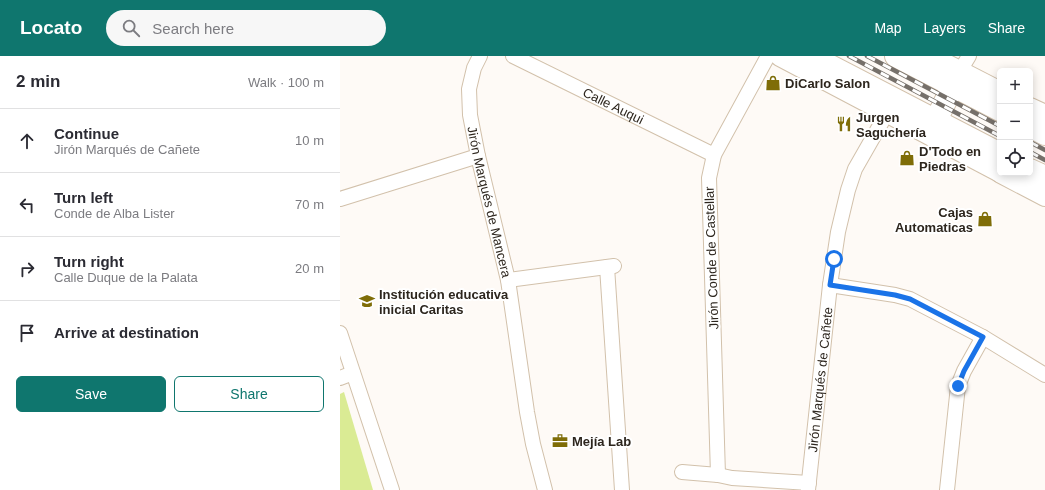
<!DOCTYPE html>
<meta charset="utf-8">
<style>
:root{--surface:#fff;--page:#f7f7f7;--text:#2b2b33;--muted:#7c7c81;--line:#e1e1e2;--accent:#0f766e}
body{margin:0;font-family:Helvetica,sans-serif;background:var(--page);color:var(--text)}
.controls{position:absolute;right:12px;top:12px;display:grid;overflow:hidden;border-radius:6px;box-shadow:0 2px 10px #0003}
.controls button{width:36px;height:36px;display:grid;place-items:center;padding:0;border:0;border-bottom:1px solid var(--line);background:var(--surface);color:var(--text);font:20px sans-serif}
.stop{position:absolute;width:12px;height:12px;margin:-9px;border:3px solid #1a73e8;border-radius:50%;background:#fff}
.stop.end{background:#1a73e8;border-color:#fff;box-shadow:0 1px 4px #0008}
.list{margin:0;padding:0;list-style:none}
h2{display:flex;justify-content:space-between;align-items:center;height:52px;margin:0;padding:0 16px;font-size:17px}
h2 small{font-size:13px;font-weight:400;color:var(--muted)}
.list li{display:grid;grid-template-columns:26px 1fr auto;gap:12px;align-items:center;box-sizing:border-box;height:64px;padding:0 16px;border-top:1px solid var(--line)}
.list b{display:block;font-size:15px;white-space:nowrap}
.list p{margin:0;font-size:13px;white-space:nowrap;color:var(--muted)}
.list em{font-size:13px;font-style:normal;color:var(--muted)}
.actions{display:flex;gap:8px;padding:12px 16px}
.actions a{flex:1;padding:9px 0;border:1px solid var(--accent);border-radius:6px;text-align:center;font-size:14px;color:var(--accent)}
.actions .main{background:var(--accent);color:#fff}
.icon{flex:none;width:22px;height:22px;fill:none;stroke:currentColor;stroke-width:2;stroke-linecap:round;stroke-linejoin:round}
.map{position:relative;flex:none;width:705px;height:434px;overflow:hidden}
header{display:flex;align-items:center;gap:24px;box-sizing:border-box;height:56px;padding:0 20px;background:var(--accent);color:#fff}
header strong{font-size:19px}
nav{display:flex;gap:22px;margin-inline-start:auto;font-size:14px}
.search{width:280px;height:36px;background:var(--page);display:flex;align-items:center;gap:10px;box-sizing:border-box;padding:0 14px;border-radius:22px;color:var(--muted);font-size:15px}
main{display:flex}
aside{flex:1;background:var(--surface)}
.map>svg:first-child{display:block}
.green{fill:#daeb94}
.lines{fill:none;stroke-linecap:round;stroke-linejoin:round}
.minor-casing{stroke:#d2c1ab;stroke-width:16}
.secondary-casing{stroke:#d2c1ab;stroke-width:22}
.primary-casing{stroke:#d2c1ab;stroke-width:24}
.minor{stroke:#fff;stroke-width:14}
.secondary{stroke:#fff;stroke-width:20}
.primary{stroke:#fff;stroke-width:22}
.rail-casing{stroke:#76706a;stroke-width:4.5}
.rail{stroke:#fff;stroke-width:3;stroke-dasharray:9;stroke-linecap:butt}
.route{stroke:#1a73e8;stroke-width:5}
.labels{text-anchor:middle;stroke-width:4;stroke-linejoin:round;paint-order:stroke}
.poi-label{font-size:13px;font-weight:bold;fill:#2d261e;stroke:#fff;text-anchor:start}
.street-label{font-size:13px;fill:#2d261e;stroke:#fff}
</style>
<header>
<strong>Locato</strong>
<div class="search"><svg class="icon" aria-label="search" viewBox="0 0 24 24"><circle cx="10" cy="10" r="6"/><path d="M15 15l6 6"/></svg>Search here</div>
<nav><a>Map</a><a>Layers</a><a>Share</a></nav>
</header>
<main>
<aside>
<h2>2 min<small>Walk · 100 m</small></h2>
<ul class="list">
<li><svg class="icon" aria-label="ahead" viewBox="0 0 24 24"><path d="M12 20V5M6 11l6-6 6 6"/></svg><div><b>Continue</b><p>Jirón Marqués de Cañete</p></div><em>10 m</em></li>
<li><svg class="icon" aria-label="left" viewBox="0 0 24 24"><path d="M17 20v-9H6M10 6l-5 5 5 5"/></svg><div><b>Turn left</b><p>Conde de Alba Lister</p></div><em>70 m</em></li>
<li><svg class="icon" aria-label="right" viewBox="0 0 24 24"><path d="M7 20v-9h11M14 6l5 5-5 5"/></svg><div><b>Turn right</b><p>Calle Duque de la Palata</p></div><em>20 m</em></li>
<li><svg class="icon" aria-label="arrive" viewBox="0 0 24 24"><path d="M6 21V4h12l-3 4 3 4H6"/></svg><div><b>Arrive at destination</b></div></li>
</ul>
<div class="actions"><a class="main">Save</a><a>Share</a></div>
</aside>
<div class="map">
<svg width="705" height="434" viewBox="0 0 705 434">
<rect width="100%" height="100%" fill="#fefaf6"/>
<polygon class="green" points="4,336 33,434 0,434 0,338"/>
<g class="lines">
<defs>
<g id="minor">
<path id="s1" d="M140 0 134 12 129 33 130 59 138 100 168 224 187 356 193 388 205 434"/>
<path id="s2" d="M173 0 374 99"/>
<polyline points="620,15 629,0"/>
<polyline points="0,143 138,100"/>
<polyline points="267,211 282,434"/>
<polyline points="168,224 274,210"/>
<polyline points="490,229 555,239 570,243 643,281 705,319"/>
<polyline points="0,277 52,434"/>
<polyline points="0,322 13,317"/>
<polyline points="342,416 378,419 392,422 469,427"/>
<polyline points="378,419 369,122 374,99 428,0"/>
<path id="s3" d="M468 434 490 229 498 176 508 134 515 113 547 57"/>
<polyline points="607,434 618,330 624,315 643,281"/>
</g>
<g id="secondary">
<polyline points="440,0 660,116"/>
<polyline points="590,0 660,36"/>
<polyline points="690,52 705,59"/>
<polyline points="661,117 705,140"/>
</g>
<g id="primary">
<polyline points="471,0 660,98"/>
<polyline points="556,0 660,54"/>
<polyline points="596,64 613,30"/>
<polyline points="690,70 705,78"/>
<polyline points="690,114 705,121"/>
</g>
</defs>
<use href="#minor" class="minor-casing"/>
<use href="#secondary" class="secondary-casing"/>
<use href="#primary" class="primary-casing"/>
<use href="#minor" class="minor"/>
<use href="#secondary" class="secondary"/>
<use href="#primary" class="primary"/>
<defs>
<g id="rail">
<polyline points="509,0 660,80"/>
<polyline points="527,0 660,70"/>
<polyline points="690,86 705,94"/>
<polyline points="690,96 705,104"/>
</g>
</defs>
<use href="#rail" class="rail-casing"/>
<use href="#rail" class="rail"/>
</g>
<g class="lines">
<polyline class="route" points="494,203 490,229 555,239 570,243 643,281 624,315 618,330"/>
</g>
<defs>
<symbol id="shop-bare" viewBox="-9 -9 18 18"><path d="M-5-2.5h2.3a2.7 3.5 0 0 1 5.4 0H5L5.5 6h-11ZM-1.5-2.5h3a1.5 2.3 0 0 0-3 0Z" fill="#7f6d08" stroke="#fff" stroke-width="2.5" paint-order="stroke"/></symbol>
<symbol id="restaurant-bare" viewBox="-9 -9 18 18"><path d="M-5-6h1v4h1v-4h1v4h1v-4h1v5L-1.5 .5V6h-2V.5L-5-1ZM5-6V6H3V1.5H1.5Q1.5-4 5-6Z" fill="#7f6d08" stroke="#fff" stroke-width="2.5" paint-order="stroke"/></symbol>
<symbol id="school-bare" viewBox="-9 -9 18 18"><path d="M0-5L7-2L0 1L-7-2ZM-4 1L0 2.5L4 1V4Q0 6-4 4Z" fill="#7f6d08" stroke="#fff" stroke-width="2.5" paint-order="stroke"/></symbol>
<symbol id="office-bare" viewBox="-9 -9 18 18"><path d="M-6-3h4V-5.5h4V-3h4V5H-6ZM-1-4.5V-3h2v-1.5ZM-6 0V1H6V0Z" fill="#7f6d08" stroke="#fff" stroke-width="2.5" paint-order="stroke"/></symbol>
</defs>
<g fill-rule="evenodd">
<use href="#shop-bare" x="422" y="16" width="22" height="22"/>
<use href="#restaurant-bare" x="493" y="57" width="22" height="22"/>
<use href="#shop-bare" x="556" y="91" width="22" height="22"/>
<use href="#shop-bare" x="634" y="152" width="22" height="22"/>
<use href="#school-bare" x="16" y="234" width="22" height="22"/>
<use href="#office-bare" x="209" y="374" width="22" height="22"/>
</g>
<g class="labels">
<g class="poi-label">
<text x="445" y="32">DiCarlo Salon</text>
<text x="516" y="66">Jurgen<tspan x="516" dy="15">Saguchería</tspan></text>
<text x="579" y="100">D'Todo en<tspan x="579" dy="15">Piedras</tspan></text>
<text x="633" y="161" text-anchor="end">Cajas<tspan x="633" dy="15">Automaticas</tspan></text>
<text x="39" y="243">Institución educativa<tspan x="39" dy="15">inicial Caritas</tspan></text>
<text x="232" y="390">Mejía Lab</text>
</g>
<g class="street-label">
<text dy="5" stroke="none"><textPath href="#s2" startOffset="112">Calle Auqui</textPath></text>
<text dy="5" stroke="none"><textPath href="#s1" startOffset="150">Jirón Marqués de Mancera</textPath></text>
<text transform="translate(371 202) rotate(-92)" y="5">Jirón Conde de Castellar</text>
<text dy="5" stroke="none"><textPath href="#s3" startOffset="111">Jirón Marqués de Cañete</textPath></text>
</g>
</g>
</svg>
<div class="controls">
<button>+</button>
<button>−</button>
<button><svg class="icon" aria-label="locate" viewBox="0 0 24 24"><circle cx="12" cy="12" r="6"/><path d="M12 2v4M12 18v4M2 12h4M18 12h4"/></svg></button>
</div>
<div class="stop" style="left:494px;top:203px"></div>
<div class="stop end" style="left:618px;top:330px"></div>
</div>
</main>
